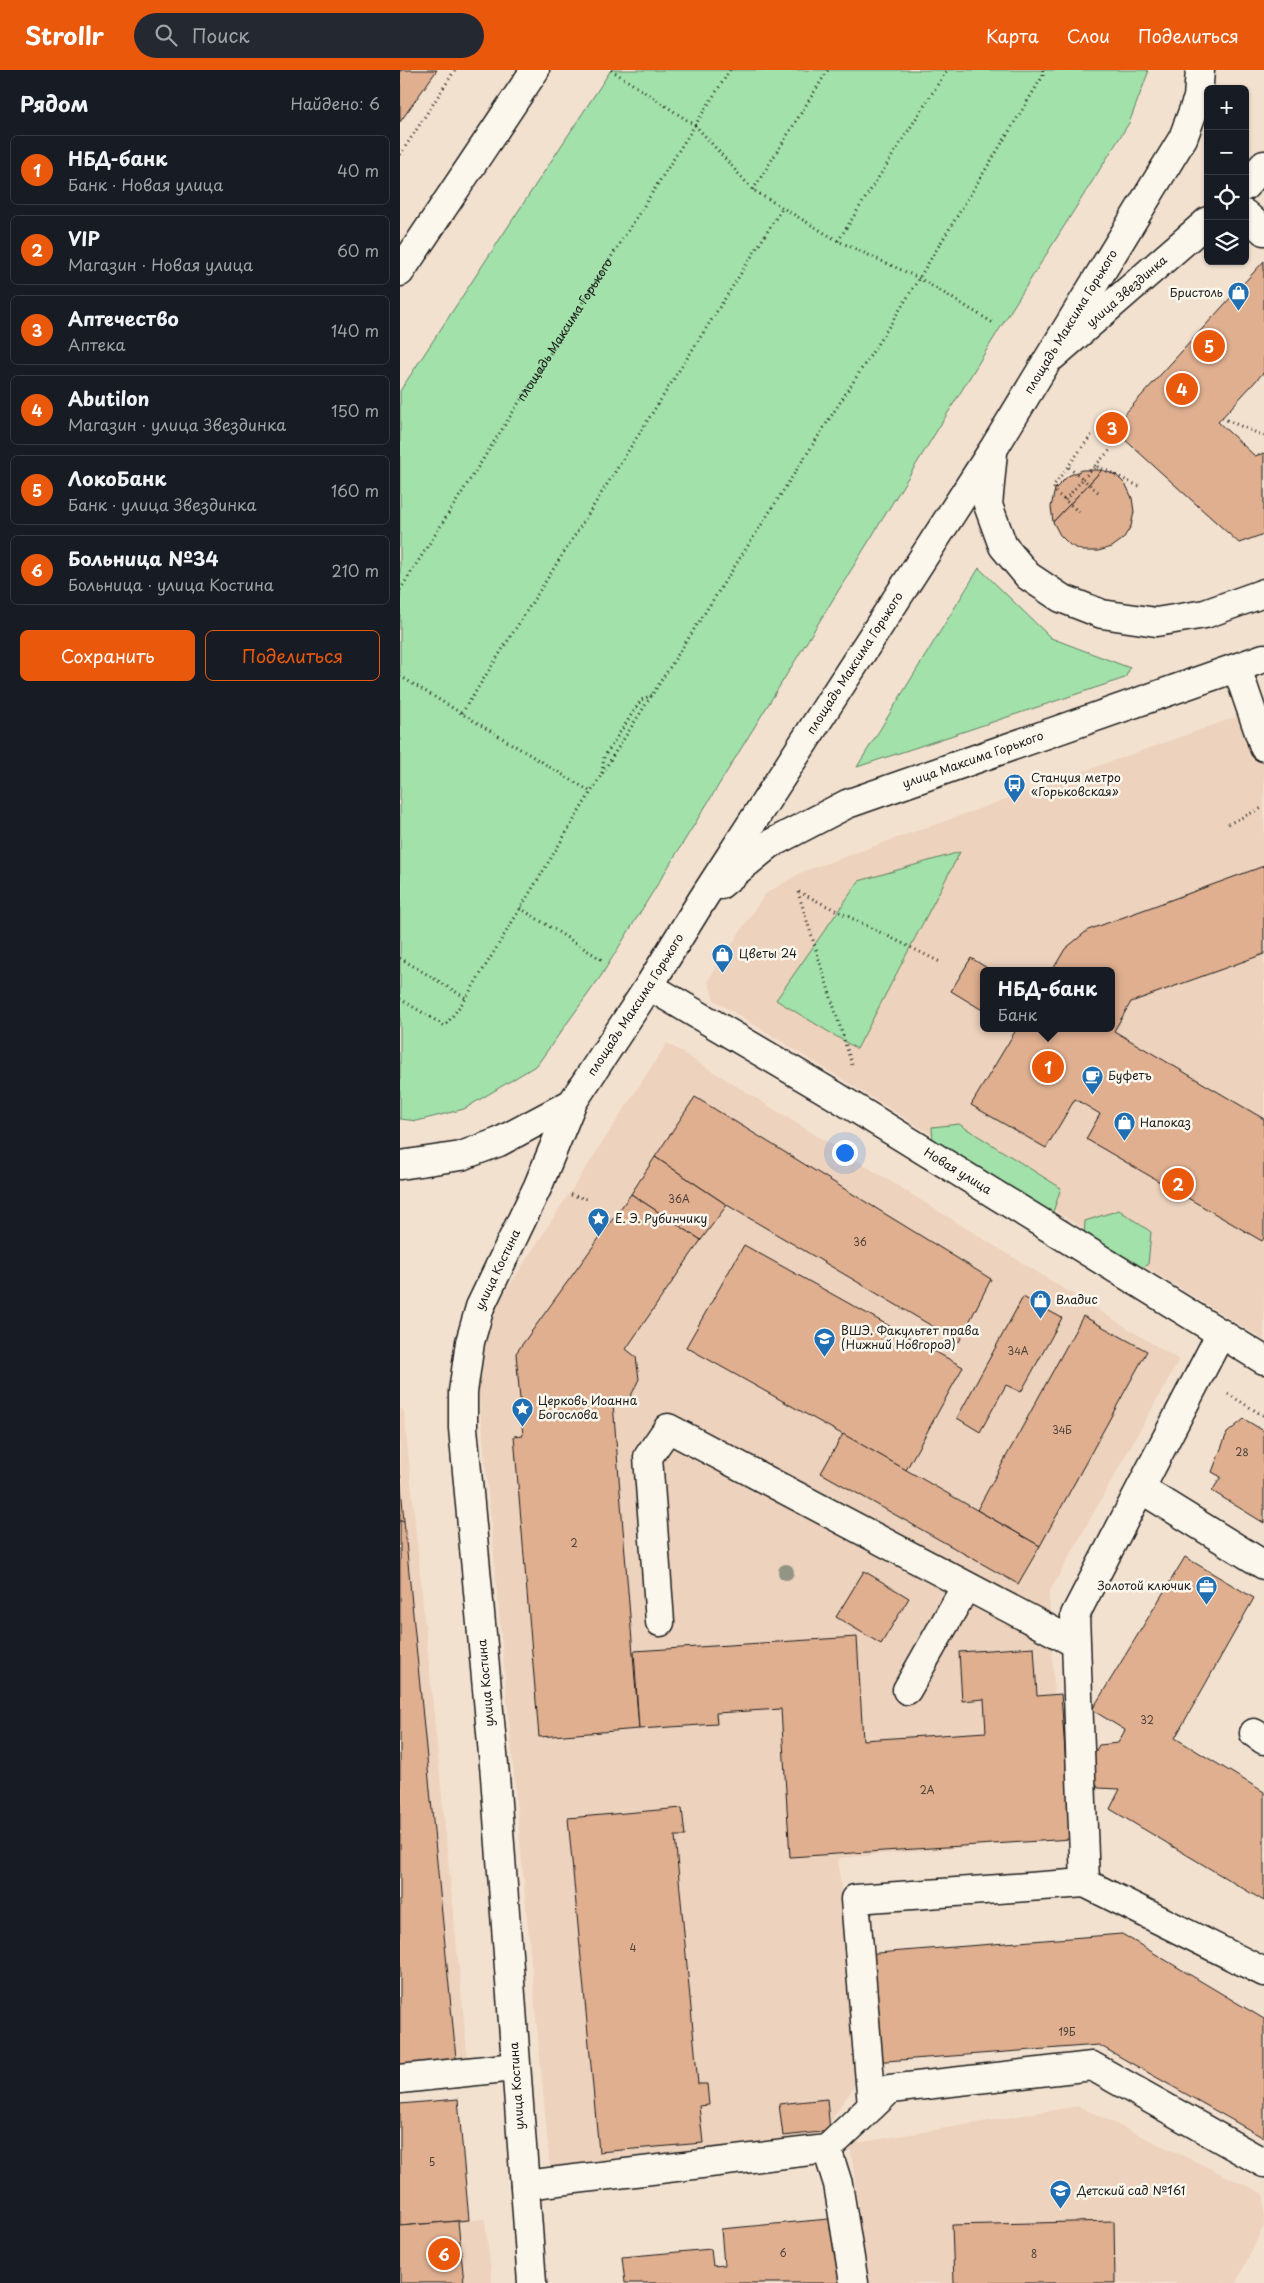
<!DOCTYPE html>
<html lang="ru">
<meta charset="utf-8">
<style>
:root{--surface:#171b24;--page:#242831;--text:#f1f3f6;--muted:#9ea1a6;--line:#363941;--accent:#ea580c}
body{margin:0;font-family:"Playpen Sans",sans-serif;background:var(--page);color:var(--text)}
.controls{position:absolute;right:15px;top:15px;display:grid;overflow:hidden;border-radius:8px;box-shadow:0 1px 4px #0004}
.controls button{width:45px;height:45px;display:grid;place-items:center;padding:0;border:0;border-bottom:1px solid var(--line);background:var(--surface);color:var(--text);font:25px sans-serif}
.you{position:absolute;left:444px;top:1082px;width:18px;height:18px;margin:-12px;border:4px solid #fff;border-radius:50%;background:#1a73e8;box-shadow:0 0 0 8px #1a73e833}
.badge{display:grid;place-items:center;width:32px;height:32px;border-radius:50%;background:var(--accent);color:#fff;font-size:16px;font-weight:700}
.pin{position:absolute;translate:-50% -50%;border:2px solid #fff;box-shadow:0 1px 5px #0006}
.popup{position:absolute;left:580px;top:897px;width:135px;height:65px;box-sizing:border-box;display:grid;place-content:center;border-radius:8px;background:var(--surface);filter:drop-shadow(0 1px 4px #0005);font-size:16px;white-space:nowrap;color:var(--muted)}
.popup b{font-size:19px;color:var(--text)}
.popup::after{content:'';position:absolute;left:50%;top:100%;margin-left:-10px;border:10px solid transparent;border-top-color:var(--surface)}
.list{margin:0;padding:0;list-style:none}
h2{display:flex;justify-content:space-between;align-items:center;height:65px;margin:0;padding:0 20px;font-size:21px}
h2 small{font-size:16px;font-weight:400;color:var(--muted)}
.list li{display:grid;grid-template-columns:32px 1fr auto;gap:15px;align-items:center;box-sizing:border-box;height:70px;margin:0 10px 10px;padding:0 10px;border:1px solid var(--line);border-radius:8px}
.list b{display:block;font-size:19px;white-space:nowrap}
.list p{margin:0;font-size:16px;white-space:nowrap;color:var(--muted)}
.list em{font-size:16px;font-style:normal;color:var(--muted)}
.actions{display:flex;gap:10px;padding:15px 20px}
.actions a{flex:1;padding:11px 0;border:1px solid var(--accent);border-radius:8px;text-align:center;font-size:18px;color:var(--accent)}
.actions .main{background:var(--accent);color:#fff}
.icon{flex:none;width:28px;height:28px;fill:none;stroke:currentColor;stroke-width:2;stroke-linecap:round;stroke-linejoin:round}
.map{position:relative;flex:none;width:864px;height:2213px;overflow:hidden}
header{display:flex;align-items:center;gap:30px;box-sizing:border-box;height:70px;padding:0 25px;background:var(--accent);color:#fff}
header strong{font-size:24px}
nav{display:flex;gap:28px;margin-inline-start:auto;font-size:18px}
.search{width:350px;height:45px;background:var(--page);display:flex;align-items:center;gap:12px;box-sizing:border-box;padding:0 18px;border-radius:28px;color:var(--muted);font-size:19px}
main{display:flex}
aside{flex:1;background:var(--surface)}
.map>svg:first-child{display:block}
.built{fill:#edd2bd;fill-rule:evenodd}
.green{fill:#a2e1a9;stroke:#5f7e62}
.building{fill:#dfaf90;stroke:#1c1c1c}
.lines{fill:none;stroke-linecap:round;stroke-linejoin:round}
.minor-casing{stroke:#1c1c1c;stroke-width:31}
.major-casing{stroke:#1c1c1c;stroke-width:31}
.path{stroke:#1c1c1c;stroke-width:3;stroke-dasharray:1 4;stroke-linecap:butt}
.minor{stroke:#fbf7ec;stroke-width:28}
.major{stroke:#fbf7ec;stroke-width:28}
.tree{fill:#939584}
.labels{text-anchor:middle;stroke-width:5;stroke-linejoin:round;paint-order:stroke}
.number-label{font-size:10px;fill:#4d4139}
.street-label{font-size:12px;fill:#1c1c1c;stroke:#fbf7ec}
.poi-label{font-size:12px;fill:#1c1c1c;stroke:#fbf7ec;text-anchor:start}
</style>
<header>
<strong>Strollr</strong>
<div class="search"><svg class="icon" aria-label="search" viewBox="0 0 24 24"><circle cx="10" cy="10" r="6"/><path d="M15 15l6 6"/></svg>Поиск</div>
<nav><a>Карта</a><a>Слои</a><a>Поделиться</a></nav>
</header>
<main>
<aside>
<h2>Рядом<small>Найдено: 6</small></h2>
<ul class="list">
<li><span class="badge">1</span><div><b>НБД-банк</b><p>Банк · Новая улица</p></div><em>40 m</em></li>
<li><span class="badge">2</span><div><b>VIP</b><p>Магазин · Новая улица</p></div><em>60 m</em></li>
<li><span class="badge">3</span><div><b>Аптечество</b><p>Аптека</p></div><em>140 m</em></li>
<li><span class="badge">4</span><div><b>Abutilon</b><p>Магазин · улица Звездинка</p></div><em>150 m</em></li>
<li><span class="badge">5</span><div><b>ЛокоБанк</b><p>Банк · улица Звездинка</p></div><em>160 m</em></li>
<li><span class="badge">6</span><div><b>Больница №34</b><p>Больница · улица Костина</p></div><em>210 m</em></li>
</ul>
<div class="actions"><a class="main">Сохранить</a><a>Поделиться</a></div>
</aside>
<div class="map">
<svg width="864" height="2213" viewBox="0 0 864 2213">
<rect width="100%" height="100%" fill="#f3e1d0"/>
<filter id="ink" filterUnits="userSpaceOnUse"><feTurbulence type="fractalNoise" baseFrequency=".02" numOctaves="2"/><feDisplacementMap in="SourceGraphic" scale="10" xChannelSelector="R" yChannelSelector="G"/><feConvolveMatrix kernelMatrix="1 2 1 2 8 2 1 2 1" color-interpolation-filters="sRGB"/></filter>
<g filter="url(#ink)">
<g class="built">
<path d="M864 637V1270L314 930 308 910 365 824 402 802ZM584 901H712V958H584Z"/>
<polygon points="267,973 779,1290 649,1523 662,1769 438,1788 459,2009 422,2064 150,2098 74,1270"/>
<polygon points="0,1338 4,1341 70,2011 0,2020"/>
<polygon points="678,2036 864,2124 864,2156 836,2213 468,2213 450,2074"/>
<polygon points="85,2149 92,2213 0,2213 0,2156"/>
</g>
<g class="green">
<polygon points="211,0 747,0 748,3 729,53 610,242 201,906 137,995 64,1039 17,1051 0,1049 0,321"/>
<polygon points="579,498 651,568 730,598 725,608 457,697"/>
<polygon points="560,782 457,979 376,930 459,811"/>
<polygon points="559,1054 661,1118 651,1148 534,1095 532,1057"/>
<polygon points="719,1140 751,1162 748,1195 713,1209 683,1189 685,1151"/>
</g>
<g class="building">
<polygon points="0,0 37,0 0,52"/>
<polygon points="864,191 864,302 818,352 855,386 864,383 864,464 839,473 712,358"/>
<polygon points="682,400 702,400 653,452 651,437 655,419 668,406"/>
<polygon points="702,400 716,405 726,415 732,428 734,442 731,456 723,469 712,477 698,481 683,481 670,475 660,465 653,452"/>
<polygon points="864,796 864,884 731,932 714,961 864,1049 864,1168 862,1171 686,1069 700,1044 675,1029 646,1078 571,1035 616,960 613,958 712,958 712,901 652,901 665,879 688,860"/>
<polygon points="571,888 592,901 584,901 584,941 551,921"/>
<polygon points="295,1027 591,1209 559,1272 327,1135 255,1087"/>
<polygon points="255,1087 327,1135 301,1170 231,1124"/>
<polygon points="231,1124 301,1170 226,1279 236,1287 239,1309 230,1328 213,1333 239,1659 139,1667 114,1366 123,1365 116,1283"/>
<polygon points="344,1175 563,1297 506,1400 286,1277"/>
<polygon points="623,1227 662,1248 621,1322 606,1315 580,1362 557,1348"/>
<polygon points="683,1246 747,1281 640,1476 577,1440"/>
<polygon points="844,1349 864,1361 864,1453 812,1421 821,1407 812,1402 827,1363"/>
<polygon points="443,1364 640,1476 618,1514 421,1403"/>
<polygon points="0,1405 4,1451 0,1451"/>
<polygon points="0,1451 4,1451 58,2009 0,2015"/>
<polygon points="785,1487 854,1528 775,1668 864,1722 864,1831 710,1739 720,1719 698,1718 687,1696 699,1675 718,1673 725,1660 692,1640"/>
<polygon points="464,1501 509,1528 481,1574 436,1547"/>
<polygon points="457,1567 463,1670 586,1662 584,1629 562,1631 559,1582 634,1577 637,1626 661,1624 671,1769 390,1787 381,1639 316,1643 317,1654 239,1659 234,1581"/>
<polygon points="282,1738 285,1766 275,1766 298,2014 307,2014 309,2035 299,2036 303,2073 199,2082 168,1748"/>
<polygon points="722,1864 864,1949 864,2068 699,1975 473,1992 464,1884"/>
<polygon points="58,2029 69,2150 0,2156 0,2034"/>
<polygon points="427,2029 430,2061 383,2066 379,2034"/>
<polygon points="439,2148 446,2213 225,2213 222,2187 311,2179 313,2196 324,2195 321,2159"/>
<polygon points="58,2151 64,2213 0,2213 0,2156"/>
<polygon points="714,2151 715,2213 554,2213 552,2155"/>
</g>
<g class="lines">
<defs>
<g id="minor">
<polyline points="845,116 864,95"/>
<polyline points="845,144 864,161"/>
<path id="s2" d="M653 286 808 151"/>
<polyline points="837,598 864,677"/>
<path id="s3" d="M249 916 434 1025 864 1290"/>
<polyline points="821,1263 675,1545 685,1813 864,1902"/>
<polyline points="741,1419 864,1495"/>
<polyline points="260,1552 248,1387 268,1358 675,1573"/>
<polyline points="507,1620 566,1516"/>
<polyline points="854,1663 864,1670"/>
<polyline points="0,2009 115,1997"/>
<polyline points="472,2036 455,1829 685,1813"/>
<polyline points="427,2079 490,2019 692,1996 864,2093"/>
<polyline points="125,2115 427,2079 438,2114 454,2213"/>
<path id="s4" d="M132 2213 95 1706 63 1358V1322L70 1272 80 1237 138 1116 172 1033"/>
</g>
<g id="major">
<polyline points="0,202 135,0"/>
<polyline points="593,382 588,435 603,476 628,506 661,528 702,544 756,552 805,544 864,523"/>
<path id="s5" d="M320 815 370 774 447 734 864 588"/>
<path id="s6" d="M0 1095 61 1086 99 1072 172 1033 249 916 302 830 594 378 783 68 798 28 800 0"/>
</g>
</defs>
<use href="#minor" class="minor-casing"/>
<use href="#major" class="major-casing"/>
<g class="path">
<polyline points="211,0 296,56 353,120 438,171 519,208 595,254"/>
<polyline points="0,85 55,0"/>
<polyline points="353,120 428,0"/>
<polyline points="438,171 547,0"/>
<polyline points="822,348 864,366"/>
<polyline points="695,396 712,378"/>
<path d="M698 422 683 409 695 396C711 401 723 410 739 416"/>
<polyline points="665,430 683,409 667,396"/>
<polyline points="679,442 654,421 654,415 693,363"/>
<path id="s1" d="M0 520 330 0"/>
<polyline points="0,606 191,722"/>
<polyline points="62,643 383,137"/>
<polyline points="202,703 204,687 241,630 252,625"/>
<polyline points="828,754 864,737"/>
<polyline points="398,822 452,995"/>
<polyline points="399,822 540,892"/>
<polyline points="120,838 204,891"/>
<polyline points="0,888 66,928 214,684 502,236 643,6 643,0"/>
<polyline points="0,929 45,956 66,928"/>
<polyline points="171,1125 187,1129"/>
<polyline points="828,1324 864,1346"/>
</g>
<use href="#minor" class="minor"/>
<use href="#major" class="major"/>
</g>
<circle class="tree" cx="386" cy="1502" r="8"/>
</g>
<defs>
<symbol id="shop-pin" viewBox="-11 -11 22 30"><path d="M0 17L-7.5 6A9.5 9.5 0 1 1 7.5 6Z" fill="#1f6fb2" stroke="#fbf7ec"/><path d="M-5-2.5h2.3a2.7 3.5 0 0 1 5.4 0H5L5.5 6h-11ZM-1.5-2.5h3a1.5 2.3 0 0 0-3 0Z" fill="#fff"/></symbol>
<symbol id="bus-pin" viewBox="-11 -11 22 30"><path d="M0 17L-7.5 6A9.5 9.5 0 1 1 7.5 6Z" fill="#1f6fb2" stroke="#fbf7ec"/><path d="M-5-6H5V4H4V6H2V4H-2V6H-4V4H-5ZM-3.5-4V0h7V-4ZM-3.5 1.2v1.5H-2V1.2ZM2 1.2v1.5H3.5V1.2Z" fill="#fff"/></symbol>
<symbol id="cafe-pin" viewBox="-11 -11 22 30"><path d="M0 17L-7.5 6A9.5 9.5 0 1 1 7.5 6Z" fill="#1f6fb2" stroke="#fbf7ec"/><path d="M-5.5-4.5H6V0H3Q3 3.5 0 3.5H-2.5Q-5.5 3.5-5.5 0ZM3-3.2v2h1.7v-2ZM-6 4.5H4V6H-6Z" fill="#fff"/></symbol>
<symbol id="sight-pin" viewBox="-11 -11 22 30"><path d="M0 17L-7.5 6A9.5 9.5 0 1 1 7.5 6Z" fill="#1f6fb2" stroke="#fbf7ec"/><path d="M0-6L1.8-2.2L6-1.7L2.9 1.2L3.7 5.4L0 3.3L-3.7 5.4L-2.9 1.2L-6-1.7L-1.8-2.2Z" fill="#fff"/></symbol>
<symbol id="university-pin" viewBox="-11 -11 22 30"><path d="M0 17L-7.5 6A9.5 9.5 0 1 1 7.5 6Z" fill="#1f6fb2" stroke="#fbf7ec"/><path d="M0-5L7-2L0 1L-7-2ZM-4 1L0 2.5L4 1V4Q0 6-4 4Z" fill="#fff"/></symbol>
<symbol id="office-pin" viewBox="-11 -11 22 30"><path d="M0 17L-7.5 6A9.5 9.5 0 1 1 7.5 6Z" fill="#1f6fb2" stroke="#fbf7ec"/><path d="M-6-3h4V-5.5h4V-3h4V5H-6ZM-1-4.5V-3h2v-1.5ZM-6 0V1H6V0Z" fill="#fff"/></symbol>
<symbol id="school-pin" viewBox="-11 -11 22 30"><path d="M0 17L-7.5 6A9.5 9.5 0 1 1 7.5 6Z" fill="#1f6fb2" stroke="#fbf7ec"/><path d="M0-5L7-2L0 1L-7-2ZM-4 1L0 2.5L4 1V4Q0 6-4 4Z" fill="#fff"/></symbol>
</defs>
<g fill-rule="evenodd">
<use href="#shop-pin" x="826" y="210" width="25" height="34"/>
<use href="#bus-pin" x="602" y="702" width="25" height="34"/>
<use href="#shop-pin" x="310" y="872" width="25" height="34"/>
<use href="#cafe-pin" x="680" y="994" width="25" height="34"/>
<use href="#shop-pin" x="712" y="1040" width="25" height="34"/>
<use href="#sight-pin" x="186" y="1136" width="25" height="34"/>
<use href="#shop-pin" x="628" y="1218" width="25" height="34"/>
<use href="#university-pin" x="412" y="1256" width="25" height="34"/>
<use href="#sight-pin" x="110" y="1326" width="25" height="34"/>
<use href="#office-pin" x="794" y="1504" width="25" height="34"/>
<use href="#school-pin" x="648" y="2108" width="25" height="34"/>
</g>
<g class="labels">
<g class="number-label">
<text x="279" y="1133">36А</text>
<text x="460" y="1176">36</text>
<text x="618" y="1285">34А</text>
<text x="662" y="1364">34Б</text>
<text x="842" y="1386">28</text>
<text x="174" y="1477">2</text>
<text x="747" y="1654">32</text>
<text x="527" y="1724">2А</text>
<text x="233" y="1882">4</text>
<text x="667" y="1966">19Б</text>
<text x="32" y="2096">5</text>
<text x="383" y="2187">6</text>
<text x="634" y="2188">8</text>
</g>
<g class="street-label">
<text dy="4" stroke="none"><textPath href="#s2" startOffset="98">улица Звездинка</textPath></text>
<text dy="4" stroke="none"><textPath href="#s6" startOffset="1112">площадь Максима Горького</textPath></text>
<text dy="4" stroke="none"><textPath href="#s1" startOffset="308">площадь Максима Горького</textPath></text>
<text dy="4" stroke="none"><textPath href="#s6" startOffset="708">площадь Максима Горького</textPath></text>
<text dy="4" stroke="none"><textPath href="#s5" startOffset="285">улица Максима Горького</textPath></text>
<text dy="4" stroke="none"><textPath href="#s6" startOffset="302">площадь Максима Горького</textPath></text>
<text dy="4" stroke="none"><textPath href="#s3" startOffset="360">Новая улица</textPath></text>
<text dy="4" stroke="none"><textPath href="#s4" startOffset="1022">улица Костина</textPath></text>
<text transform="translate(86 1613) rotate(-95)" y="4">улица Костина</text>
<text transform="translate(117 2016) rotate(-94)" y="4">улица Костина</text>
</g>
<g class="poi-label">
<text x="823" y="227" text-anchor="end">Бристоль</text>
<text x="631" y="712">Станция метро<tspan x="631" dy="14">«Горьковская»</tspan></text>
<text x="339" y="888">Цветы 24</text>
<text x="708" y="1010">Буфетъ</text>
<text x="740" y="1057">Напоказ</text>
<text x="215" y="1153">Е. Э. Рубинчику</text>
<text x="656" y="1234">Владис</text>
<text x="441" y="1265">ВШЭ. Факультет права<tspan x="441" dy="14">(Нижний Новгород)</tspan></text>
<text x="138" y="1335">Церковь Иоанна<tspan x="138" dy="14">Богослова</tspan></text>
<text x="791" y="1520" text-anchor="end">Золотой ключик</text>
<text x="677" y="2125">Детский сад №161</text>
</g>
</g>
</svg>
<div class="controls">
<button>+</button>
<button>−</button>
<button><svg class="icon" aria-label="locate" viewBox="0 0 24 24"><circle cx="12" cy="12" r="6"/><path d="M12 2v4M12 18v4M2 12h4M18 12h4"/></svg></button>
<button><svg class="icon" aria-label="layers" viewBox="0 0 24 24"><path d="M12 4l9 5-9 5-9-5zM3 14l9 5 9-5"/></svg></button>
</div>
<div class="you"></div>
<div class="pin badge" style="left:648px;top:997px">1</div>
<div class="popup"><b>НБД-банк</b>Банк</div>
<div class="pin badge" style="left:778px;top:1114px">2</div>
<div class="pin badge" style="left:712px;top:358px">3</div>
<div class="pin badge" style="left:782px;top:319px">4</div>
<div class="pin badge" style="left:809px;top:276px">5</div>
<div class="pin badge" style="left:44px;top:2184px">6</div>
</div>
</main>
